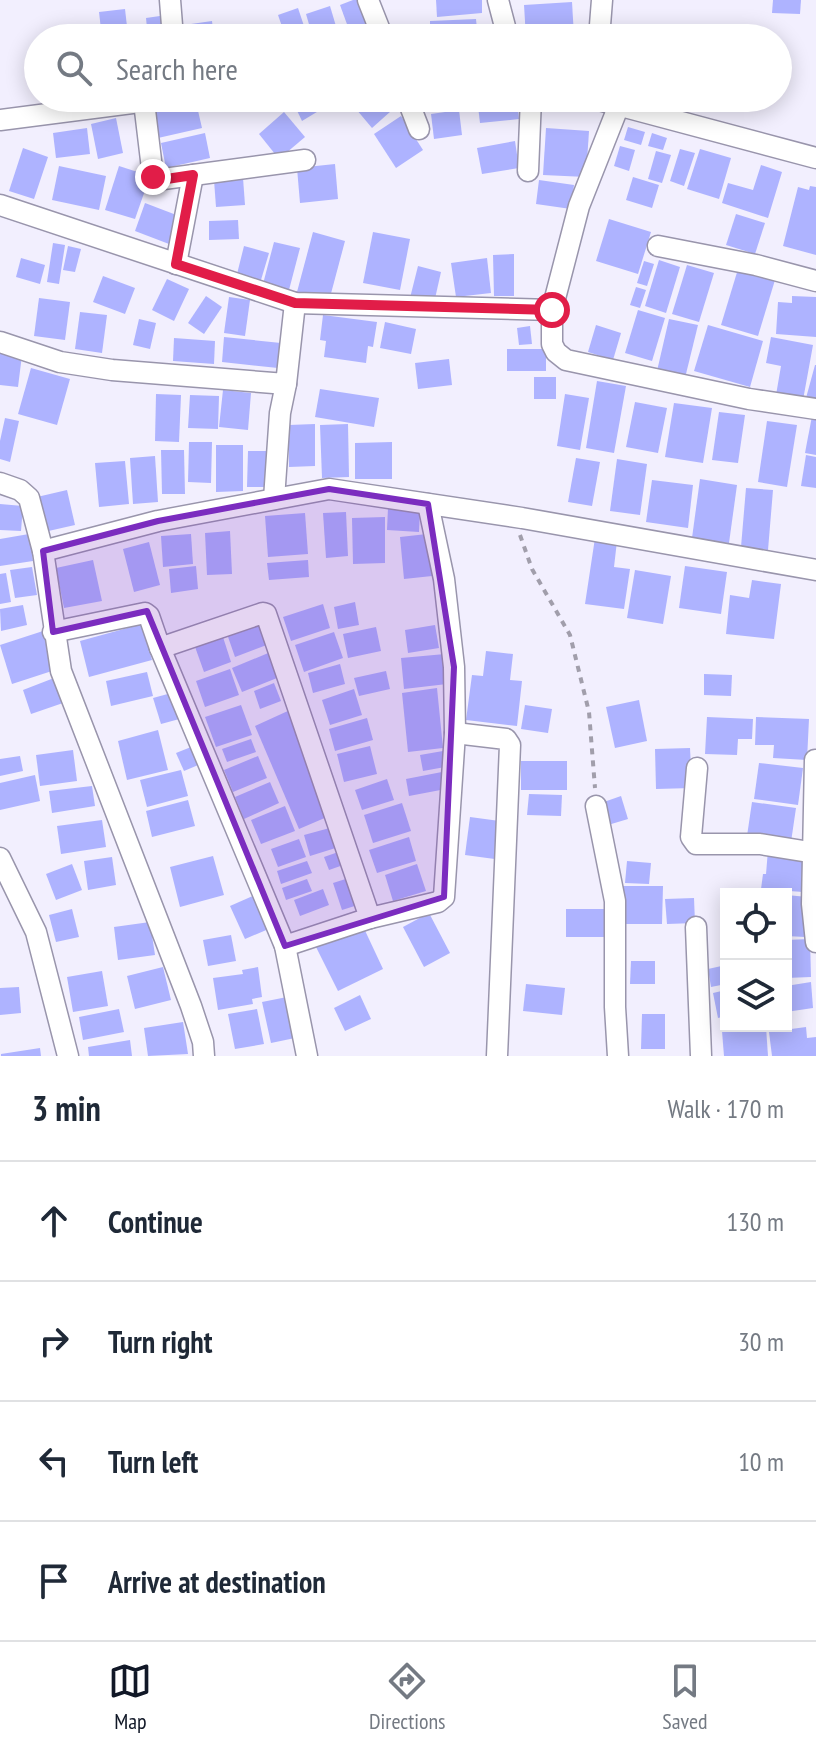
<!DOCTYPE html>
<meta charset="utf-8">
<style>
:root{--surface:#fff;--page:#f2f2f3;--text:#1f2937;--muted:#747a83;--line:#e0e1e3;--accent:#111827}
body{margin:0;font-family:"PT Sans Narrow",sans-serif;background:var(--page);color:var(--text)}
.controls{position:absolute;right:24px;bottom:24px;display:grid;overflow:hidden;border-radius:0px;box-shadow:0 4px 20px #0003}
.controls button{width:72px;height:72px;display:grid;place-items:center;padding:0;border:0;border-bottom:2px solid var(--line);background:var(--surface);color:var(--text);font:40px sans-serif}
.stop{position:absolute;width:24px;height:24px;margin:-18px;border:6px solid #e11d48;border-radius:50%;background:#fff}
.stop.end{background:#e11d48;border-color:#fff;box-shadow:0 2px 8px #0008}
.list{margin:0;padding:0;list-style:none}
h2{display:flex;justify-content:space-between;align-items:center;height:104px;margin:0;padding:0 32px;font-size:34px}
h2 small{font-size:26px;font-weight:400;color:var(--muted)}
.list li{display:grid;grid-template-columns:52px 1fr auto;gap:24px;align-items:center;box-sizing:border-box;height:120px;padding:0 32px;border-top:2px solid var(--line)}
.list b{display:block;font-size:30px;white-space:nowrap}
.list em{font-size:26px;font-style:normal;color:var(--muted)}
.icon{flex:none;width:44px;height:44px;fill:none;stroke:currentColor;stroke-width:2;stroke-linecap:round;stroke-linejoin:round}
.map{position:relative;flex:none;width:816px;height:1056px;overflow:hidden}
.search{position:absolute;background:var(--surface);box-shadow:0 4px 20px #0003;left:24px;right:24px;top:24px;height:88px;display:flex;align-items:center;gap:20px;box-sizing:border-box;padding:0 28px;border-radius:44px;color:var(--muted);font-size:30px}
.sheet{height:584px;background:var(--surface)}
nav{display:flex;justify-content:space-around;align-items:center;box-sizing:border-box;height:112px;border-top:2px solid var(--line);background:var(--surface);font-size:22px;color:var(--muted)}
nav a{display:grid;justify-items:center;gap:4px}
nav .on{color:var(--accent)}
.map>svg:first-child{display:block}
.building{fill:#aeb3ff}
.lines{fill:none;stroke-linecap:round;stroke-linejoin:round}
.street-casing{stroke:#9995ac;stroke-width:23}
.path{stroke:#a19eab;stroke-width:4;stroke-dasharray:6 6;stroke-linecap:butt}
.street{stroke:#fff;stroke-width:20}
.route{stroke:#e11d48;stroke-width:10}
.marked{fill:#7b2cbf;fill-opacity:0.2;stroke:#7b2cbf;stroke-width:6;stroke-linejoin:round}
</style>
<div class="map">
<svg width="816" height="1056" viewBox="0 0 816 1056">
<rect width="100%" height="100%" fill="#f2effe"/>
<g class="building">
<polygon points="353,0 363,0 376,38 352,38 340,5"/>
<polygon points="436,0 482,0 482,13 437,17"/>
<polygon points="773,0 801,0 800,14 772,13"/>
<polygon points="572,2 574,36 526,38 524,5"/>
<polygon points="330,6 338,33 313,38 306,14"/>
<polygon points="298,8 308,38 286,38 278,15"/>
<polygon points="125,9 128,35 102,38 99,12"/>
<polygon points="167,15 170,38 148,38 146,18"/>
<polygon points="476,19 477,29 485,29 485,38 430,38 430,21"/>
<polygon points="212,21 214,38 179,38 177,26"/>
<polygon points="291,98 340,98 302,121"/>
<polygon points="356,98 395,98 400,103 372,128 351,103"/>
<polygon points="477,98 517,98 519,119 480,123"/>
<polygon points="196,102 202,128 158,138 153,112"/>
<polygon points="459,110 462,135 434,139 431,114"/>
<polygon points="284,112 305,137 279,159 259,134"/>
<polygon points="401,116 423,150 396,168 374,134"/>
<polygon points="116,118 123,153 98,159 91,124"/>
<polygon points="628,127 645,132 641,145 624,140"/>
<polygon points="87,128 90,154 56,158 53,133"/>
<polygon points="546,128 589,131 586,177 543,175"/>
<polygon points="205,133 210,158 166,168 161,143"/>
<polygon points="652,133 667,138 663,150 648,146"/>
<polygon points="515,141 519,168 482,174 477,148"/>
<polygon points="620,146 635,150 629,171 614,166"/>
<polygon points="23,148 48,157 34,199 9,191"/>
<polygon points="680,149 695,153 684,186 670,181"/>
<polygon points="700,149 731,158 719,199 687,189"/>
<polygon points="656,151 671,155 662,183 648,179"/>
<polygon points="335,164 338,199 300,203 297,168"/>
<polygon points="761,165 782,172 768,218 722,203 728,183 753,190"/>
<polygon points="59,166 106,176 99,210 52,200"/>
<polygon points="119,166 150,176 135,219 105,210"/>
<polygon points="633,177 659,185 652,208 626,200"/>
<polygon points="243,178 245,205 216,207 214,180"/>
<polygon points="539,180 574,185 571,209 536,204"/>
<polygon points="810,186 816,187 816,255 783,246 798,187 809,190"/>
<polygon points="145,203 179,216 169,244 135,231"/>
<polygon points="736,214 765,223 755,254 726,245"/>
<polygon points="609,219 651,232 638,274 596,261"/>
<polygon points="238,220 239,239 209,240 209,221"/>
<polygon points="313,232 345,241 329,301 297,292"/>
<polygon points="373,232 410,239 400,290 363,283"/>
<polygon points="274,242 300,248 289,290 263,284"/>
<polygon points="53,243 65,245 59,284 47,282"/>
<polygon points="68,246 81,249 75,272 63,270"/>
<polygon points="244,246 269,253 261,280 237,274"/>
<polygon points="514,254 514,296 494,296 493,255"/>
<polygon points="21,258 45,265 40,284 16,277"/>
<polygon points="487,258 491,293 456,297 451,263"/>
<polygon points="659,260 680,267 666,313 645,306"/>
<polygon points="644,261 654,264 647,286 637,283"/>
<polygon points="687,265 714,273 699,322 672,314"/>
<polygon points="418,266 441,272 434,303 410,298"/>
<polygon points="738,269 775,280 758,336 721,325"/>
<polygon points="103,276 135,288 125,314 93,302"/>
<polygon points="167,279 189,289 174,321 152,310"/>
<polygon points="636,287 646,290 640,308 630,305"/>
<polygon points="206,296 222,307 204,334 188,323"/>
<polygon points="792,296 816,297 816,337 776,334 778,302 792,303"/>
<polygon points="229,297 250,300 245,336 224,333"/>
<polygon points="39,298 70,302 65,340 34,336"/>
<polygon points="638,310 665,318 652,361 625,353"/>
<polygon points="80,312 107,315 102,353 75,349"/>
<polygon points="323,315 377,322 373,347 368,346 366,363 324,357 326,341 320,340"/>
<polygon points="139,319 156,323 150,349 133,345"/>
<polygon points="669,319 698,325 685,378 657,371"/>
<polygon points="385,322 416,329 411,354 380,348"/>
<polygon points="596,325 621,333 613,360 588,352"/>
<polygon points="708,325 763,341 750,387 694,371"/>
<polygon points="530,326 532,344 519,345 517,328"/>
<polygon points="224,337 281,343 278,368 222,362"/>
<polygon points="771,337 813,345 803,400 776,395 781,366 766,363"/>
<polygon points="174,338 215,341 214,364 173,361"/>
<rect x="507" y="349" width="39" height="22"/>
<polygon points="0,353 22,355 18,387 0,385"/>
<polygon points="449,359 452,385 418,389 415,363"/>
<polygon points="815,365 816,365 816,400 806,398"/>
<polygon points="31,368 70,379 57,425 18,414"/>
<rect x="534" y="377" width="22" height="22"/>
<polygon points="597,381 626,386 614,453 586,448"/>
<polygon points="320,389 379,398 374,427 315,417"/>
<polygon points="223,390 251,393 248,430 219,427"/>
<polygon points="156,394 181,395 179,442 155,441"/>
<polygon points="565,394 589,398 580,450 557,446"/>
<polygon points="190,395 219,396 218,429 188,428"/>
<polygon points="635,402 667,408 658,453 626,447"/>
<polygon points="674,403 712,408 703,463 665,457"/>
<polygon points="719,412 745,415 738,463 712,460"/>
<polygon points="812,416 816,416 816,455 805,453"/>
<polygon points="5,418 19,421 10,462 0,459 0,441"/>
<polygon points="767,421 797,425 787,487 758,482"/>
<polygon points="315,424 315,466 289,467 289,425"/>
<polygon points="348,424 349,477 322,478 320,425"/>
<polygon points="189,442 212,442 211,483 188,482"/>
<polygon points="392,442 392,479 355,479 355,443"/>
<polygon points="216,445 243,445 243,491 216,492"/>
<polygon points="161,450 184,450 185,494 162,494"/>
<polygon points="248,451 273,451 272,487 247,487"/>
<polygon points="806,455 816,457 816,488 801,486"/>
<polygon points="155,456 158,502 133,504 130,458"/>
<polygon points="576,458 600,462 592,506 568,502"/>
<polygon points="617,459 647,464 640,515 610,511"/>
<polygon points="125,461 129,504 99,507 95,463"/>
<polygon points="700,479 737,485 729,543 692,538"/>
<polygon points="652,480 693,485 688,528 646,522"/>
<polygon points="746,488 773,490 768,550 741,547"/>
<polygon points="67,490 75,525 44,532 37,497"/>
<polygon points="0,504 23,506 21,531 0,530"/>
<polygon points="388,508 420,509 419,532 387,530"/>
<polygon points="346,512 348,556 326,558 323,513"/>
<polygon points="305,513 308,554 268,557 265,516"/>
<polygon points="385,517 385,563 353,564 352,518"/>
<polygon points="230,531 232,574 207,575 205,533"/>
<polygon points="29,534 33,561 0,566 0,539"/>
<polygon points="191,534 193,564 163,567 161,536"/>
<polygon points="427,534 432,576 404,579 400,537"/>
<polygon points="595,538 617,541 614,567 630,569 624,609 585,604"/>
<polygon points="149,542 160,585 134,592 123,549"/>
<polygon points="93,560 102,601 64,608 56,568"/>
<polygon points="308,560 309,577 269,580 267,563"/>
<polygon points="196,566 198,589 171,593 169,569"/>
<polygon points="685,566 727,572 721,614 679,608"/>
<polygon points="32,567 37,595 15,598 10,570"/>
<polygon points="635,570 671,576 663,624 627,618"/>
<polygon points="6,573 11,602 0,604 0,574"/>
<polygon points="752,580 781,584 774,639 726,634 730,595 749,598"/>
<polygon points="355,602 359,625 338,629 334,607"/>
<polygon points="323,604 330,628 291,641 283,617"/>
<polygon points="23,605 27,625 1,631 0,609"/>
<polygon points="264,620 272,643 235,657 227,634"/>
<polygon points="142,624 152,660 89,677 80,641"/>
<polygon points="435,625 439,648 408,653 405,630"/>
<polygon points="376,627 381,651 348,658 343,634"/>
<polygon points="43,631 55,670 12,684 0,645"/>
<polygon points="334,632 343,658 304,672 295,645"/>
<polygon points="222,634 231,662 204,672 194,644"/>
<polygon points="273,651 282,676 242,692 232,668"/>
<polygon points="486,651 513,654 510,680 522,681 517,726 466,720 472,675 483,676"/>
<polygon points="445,654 447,684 404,689 401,658"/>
<polygon points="340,664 345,684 313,693 308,673"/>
<polygon points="230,669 239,695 205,707 196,681"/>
<polygon points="386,671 390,689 359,696 354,678"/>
<polygon points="147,672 153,696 111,706 106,681"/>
<polygon points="704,674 732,675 731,696 704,695"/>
<polygon points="54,678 63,703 31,714 23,690"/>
<polygon points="274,683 281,701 260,709 254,691"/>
<polygon points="437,688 443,748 408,752 402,693"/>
<polygon points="354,689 362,715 330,725 322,700"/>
<polygon points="175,692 183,718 161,724 153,698"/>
<polygon points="639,700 647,741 615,748 606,707"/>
<polygon points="241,705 252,735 216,747 205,717"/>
<polygon points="525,705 552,709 548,733 521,729"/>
<polygon points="290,710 334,814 299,829 255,726"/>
<polygon points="707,717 753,719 752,739 738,739 737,755 705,754"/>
<polygon points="756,717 809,719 807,760 773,758 774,745 755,745"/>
<polygon points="367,718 373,740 335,751 329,729"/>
<polygon points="158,730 168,770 127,780 118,741"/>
<polygon points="251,739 256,752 227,762 222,749"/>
<polygon points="196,745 203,763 184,771 176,753"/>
<polygon points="370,746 377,774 344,782 337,754"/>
<polygon points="690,748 692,788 656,789 655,749"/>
<polygon points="73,750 77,781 40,786 36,755"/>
<polygon points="443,751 445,767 423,771 420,755"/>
<polygon points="20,756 23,771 0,776 0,759"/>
<polygon points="258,756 267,778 233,792 224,770"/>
<rect x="521" y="761" width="46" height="29"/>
<polygon points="759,763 803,768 798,805 754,799"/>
<polygon points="181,770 188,796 147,807 140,780"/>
<polygon points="447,771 451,788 409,796 406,779"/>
<polygon points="35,775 40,801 0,810 0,783"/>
<polygon points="387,779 394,800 362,810 355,790"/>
<polygon points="270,782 279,803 244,819 235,797"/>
<polygon points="92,786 95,806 52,813 49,791"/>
<polygon points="529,794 562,795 561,816 527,815"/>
<polygon points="621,796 628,819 608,825 601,803"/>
<polygon points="188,800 195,826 152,837 146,811"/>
<polygon points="752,802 796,808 791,842 747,836"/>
<polygon points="402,803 411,831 373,843 364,815"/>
<polygon points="285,806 295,831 261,844 251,820"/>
<polygon points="470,817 507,822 502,860 465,855"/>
<polygon points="102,820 106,847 61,854 57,826"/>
<polygon points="337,826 342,846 310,856 304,835"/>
<polygon points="409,837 416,861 377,873 369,850"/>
<polygon points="299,839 306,857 278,867 271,849"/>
<polygon points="344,850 349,863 329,870 324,857"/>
<polygon points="768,850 805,858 803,892 761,889 763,874 766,874"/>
<polygon points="213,856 224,895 180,907 170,867"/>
<polygon points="112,857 116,885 88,890 84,861"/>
<polygon points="307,861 312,873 281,884 277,871"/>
<polygon points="627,861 651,863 649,884 625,883"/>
<polygon points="72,864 82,890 56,900 46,874"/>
<polygon points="417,864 426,891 393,901 385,875"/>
<polygon points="352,877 361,904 342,910 333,883"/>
<polygon points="307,879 312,891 286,900 282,888"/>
<polygon points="622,886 663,886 662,924 621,924"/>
<polygon points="323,889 329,905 300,916 294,900"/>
<polygon points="255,895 271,928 245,939 230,906"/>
<polygon points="786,895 808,897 805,937 786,936"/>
<polygon points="694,898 695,923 667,924 665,899"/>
<polygon points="72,909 79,937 56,942 49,915"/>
<polygon points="566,909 610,909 609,937 566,937"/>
<polygon points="429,913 450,953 424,967 403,927"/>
<polygon points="150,922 155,955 118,960 114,927"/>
<polygon points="361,922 383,969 338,991 315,945"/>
<polygon points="231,935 236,961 208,966 203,940"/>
<polygon points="810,939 811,977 786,978 786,940"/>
<polygon points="631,961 655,961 655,984 630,984"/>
<polygon points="726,965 726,984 711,987 708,969"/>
<polygon points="163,967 171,1000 135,1009 127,976"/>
<polygon points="258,967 262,997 252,999 253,1004 218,1010 213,978 243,974 242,970"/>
<polygon points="102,971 108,1006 73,1012 67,977"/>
<polygon points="811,982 813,1008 786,1012 786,986"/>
<polygon points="526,984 565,988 562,1015 523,1011"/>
<polygon points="19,987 21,1013 0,1015 0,988"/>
<polygon points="726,990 726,1016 718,1018 713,993"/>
<polygon points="360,995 371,1019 345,1031 334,1008"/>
<polygon points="287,997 295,1038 271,1043 262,1002"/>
<polygon points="119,1009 124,1032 83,1040 79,1017"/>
<polygon points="257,1009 264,1044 235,1049 228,1014"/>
<polygon points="642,1014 665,1014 665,1049 641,1049"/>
<polygon points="183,1022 188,1054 148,1056 144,1028"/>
<polygon points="766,1027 768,1056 724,1056 722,1031"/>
<polygon points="806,1027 807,1038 816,1037 816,1056 772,1056 769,1032"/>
<polygon points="130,1040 132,1056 89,1056 88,1047"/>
<polygon points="40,1048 41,1056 1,1056 1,1054"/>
</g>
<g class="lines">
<defs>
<g id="street">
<polyline points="170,0 173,38"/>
<polyline points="368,0 383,38"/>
<polyline points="498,0 508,38"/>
<polyline points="599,38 602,0"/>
<polyline points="407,98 419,129"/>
<polyline points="591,98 816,158"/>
<polyline points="144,102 153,177 156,180 305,160"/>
<polyline points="619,105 579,206 552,310 552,344 556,352 566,360 749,399 816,409"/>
<polyline points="0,120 171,98"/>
<polyline points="528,171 531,98"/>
<polyline points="0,205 295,303 552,310"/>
<polyline points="658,246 756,265 816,281"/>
<polyline points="176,264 193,175"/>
<polyline points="0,342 60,362 112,370 286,384 295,303"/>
<polyline points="0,483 20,490 29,498 43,551 61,671 191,1006 203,1042 204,1056"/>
<polyline points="274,499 280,413 286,384"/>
<polyline points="43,551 158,521 329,489 522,518 816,570"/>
<polyline points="53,632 145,613 149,616 160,648 263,613 266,614 370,918"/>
<polyline points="160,648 285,946 307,1056"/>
<polyline points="455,733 506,739 510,745 497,1056"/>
<polyline points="815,760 812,904 816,942"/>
<polyline points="697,768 691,837 696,844 760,844 815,853"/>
<polyline points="596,806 615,901 615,1007 618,1056"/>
<polyline points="0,858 36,932 68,1056"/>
<polyline points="696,927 701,1056"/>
<polyline points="285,946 370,918 438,902 444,897 455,733 454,667 444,579 428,504"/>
</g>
</defs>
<use href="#street" class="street-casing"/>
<polyline class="path" points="520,535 532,569 570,635 589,712 595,788"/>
<use href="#street" class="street"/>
</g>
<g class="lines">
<polyline class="route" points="153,177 160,180 193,175 176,264 295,303 552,310"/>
</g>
<path class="marked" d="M329 489 428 504 454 667 444 897 285 946 147 611 53 632 43 551 158 521Z"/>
</svg>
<div class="controls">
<button><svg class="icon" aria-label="locate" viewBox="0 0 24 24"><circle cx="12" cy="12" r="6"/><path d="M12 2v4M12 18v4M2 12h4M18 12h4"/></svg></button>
<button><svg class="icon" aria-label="layers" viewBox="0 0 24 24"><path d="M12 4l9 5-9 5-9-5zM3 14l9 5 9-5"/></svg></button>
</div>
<div class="stop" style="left:552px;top:310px"></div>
<div class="stop end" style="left:153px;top:177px"></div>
<div class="search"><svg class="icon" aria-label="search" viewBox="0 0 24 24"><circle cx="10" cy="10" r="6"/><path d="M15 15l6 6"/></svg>Search here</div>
</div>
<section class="sheet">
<h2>3 min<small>Walk · 170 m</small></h2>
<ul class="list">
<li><svg class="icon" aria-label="ahead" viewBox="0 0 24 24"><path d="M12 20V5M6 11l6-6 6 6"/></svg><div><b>Continue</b></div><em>130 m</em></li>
<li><svg class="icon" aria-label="right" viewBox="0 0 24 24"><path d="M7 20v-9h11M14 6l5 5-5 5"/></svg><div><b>Turn right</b></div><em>30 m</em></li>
<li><svg class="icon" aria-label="left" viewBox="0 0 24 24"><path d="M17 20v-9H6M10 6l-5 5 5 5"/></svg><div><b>Turn left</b></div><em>10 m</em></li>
<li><svg class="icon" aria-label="arrive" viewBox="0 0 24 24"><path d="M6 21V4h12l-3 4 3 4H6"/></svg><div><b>Arrive at destination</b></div></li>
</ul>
</section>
<nav>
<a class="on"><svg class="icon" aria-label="map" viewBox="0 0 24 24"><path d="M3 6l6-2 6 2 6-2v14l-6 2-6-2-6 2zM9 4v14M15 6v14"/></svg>Map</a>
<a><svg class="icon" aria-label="directions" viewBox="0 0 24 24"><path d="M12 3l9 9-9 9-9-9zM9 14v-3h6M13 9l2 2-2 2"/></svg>Directions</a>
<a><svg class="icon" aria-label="saved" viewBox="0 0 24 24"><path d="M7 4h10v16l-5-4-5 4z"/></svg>Saved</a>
</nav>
